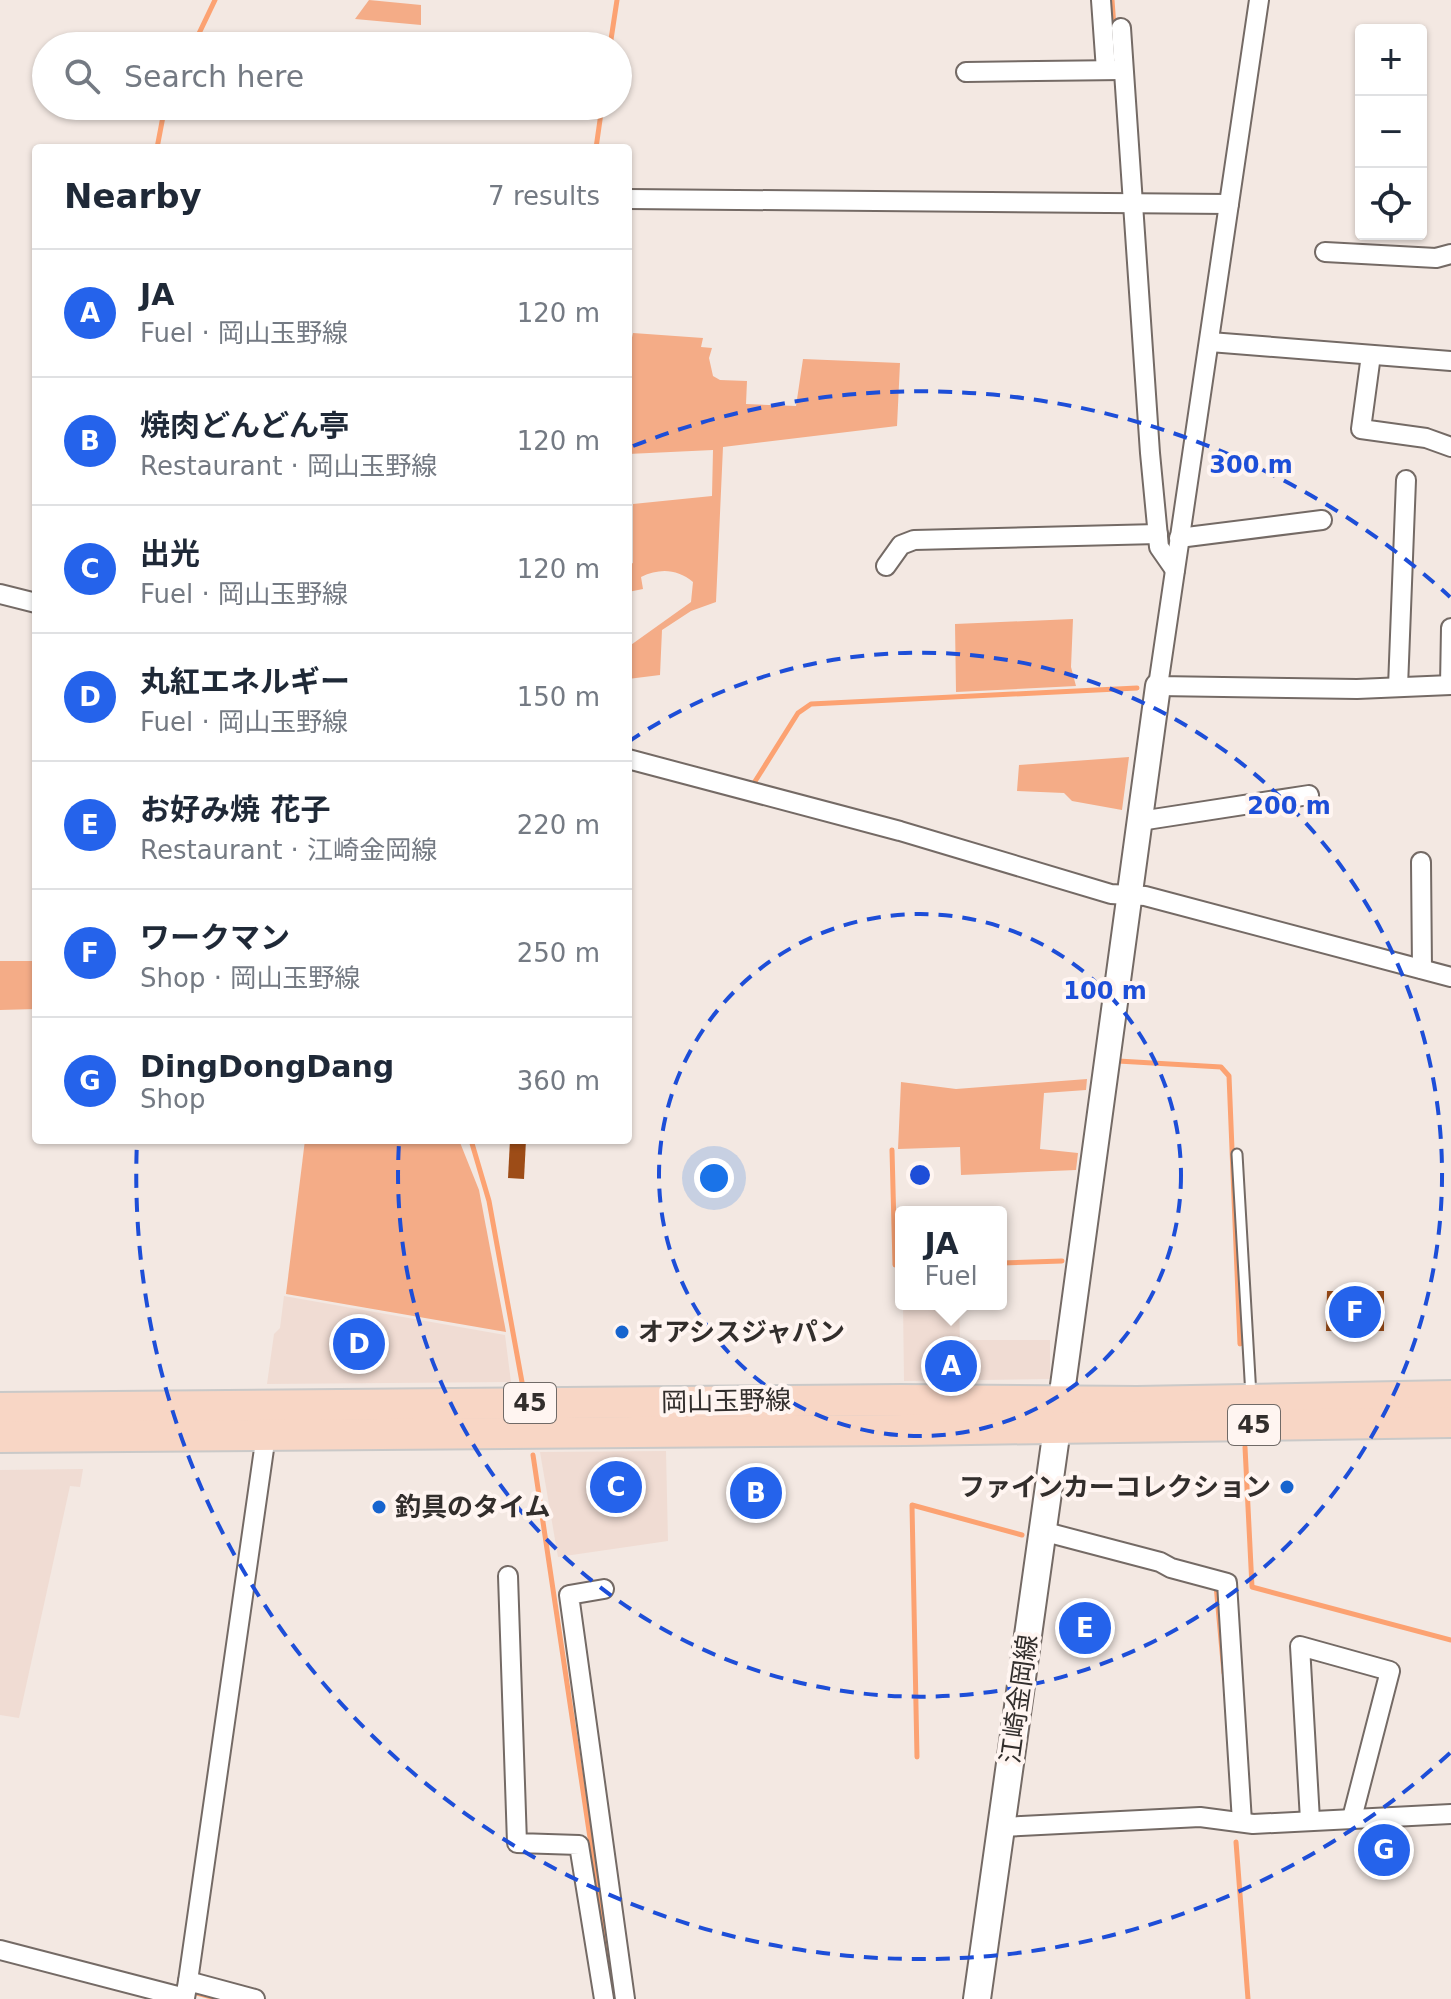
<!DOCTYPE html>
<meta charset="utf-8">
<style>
:root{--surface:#fff;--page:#f2f2f3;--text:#1f2937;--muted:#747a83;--line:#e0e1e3;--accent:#2563eb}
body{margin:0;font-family:"DejaVu Sans","Noto Sans JP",sans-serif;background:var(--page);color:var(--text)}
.controls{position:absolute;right:24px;top:24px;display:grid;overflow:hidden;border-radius:8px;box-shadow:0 2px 6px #0004}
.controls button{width:72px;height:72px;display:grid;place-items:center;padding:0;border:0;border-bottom:2px solid var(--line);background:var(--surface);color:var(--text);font:40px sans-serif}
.you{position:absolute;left:714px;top:1178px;width:28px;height:28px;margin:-20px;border:6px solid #fff;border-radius:50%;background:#1a73e8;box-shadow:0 0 0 12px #1a73e833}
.badge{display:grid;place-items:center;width:52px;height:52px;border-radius:50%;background:var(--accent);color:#fff;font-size:26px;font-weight:700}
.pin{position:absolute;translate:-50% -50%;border:4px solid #fff;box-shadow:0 2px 8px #0006}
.popup{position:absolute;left:895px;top:1206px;width:112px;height:104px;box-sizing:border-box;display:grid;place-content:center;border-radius:8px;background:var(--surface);filter:drop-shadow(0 2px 6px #0005);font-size:26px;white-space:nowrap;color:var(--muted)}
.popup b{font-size:30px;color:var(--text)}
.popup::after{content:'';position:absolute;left:50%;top:100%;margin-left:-16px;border:16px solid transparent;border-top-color:var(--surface)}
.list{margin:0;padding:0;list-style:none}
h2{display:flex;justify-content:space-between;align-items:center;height:104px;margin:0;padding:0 32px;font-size:34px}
h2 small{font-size:26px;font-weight:400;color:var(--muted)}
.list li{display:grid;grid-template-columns:52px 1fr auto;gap:24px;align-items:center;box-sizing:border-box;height:128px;padding:0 32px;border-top:2px solid var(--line)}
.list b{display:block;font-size:30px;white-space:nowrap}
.list p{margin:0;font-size:26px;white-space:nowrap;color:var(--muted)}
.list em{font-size:26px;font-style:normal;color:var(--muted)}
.icon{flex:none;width:44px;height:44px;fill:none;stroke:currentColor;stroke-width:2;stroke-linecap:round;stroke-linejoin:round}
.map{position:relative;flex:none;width:1451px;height:1999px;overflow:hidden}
.search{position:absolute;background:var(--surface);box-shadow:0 2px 6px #0004;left:32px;top:32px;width:600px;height:88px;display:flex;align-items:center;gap:20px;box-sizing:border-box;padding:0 28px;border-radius:44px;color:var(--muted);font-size:30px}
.panel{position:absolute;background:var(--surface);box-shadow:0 2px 6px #0004;left:32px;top:144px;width:600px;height:1000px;border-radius:8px}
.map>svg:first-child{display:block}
.built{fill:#f0dcd3}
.green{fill:#f4ac87}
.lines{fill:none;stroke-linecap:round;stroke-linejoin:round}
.stream{stroke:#fca272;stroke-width:5}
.building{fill:#9d4c17}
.service-casing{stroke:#746a65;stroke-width:13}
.minor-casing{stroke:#746a65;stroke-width:22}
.tertiary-casing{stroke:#746a65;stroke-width:28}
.secondary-casing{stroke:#746a65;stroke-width:30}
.primary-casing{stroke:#cac9c8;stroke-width:34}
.service{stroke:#fff;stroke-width:9}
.minor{stroke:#fff;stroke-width:18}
.tertiary{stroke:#fff;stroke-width:24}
.secondary{stroke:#fff;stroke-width:26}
.primary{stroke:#f8d6c5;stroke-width:30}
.ring{fill:none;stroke:#1d4ed8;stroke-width:4;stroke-dasharray:14 10}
.poi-dot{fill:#1764ce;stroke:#fff5f1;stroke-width:3}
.labels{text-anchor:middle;stroke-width:8;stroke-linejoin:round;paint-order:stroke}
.shield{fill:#fff5f1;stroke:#706a67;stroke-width:2}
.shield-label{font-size:24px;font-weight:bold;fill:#322e2c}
.poi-label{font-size:26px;font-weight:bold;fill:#322e2c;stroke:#fff5f1;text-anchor:start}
.street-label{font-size:26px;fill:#322e2c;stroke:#fff5f1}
.centre{fill:#1d4ed8;stroke:#fff5f1;stroke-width:4}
.ring-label{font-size:24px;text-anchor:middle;font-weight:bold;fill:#1d4ed8;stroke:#fff5f1;stroke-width:8;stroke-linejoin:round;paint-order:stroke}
</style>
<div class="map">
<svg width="1451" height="1999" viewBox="0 0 1451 1999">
<rect width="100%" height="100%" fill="#f3e8e2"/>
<g class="built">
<polygon points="284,1296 505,1335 511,1382 267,1384 274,1334 280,1328"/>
<polygon points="903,1304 959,1304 960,1340 1050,1340 1050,1379 904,1381"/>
<polygon points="666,1451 668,1541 558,1557 540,1452"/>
<polygon points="83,1469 80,1487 70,1486 19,1718 0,1715 0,1470"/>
</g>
<g class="green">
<polygon points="369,0 421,5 421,25 355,19"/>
<path d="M633 333 703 338 701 347 712 348 709 358 713 376 720 380 747 381 746 404 796 406 803 359 900 363 897 426 723 447 716 602 691 611 662 630 660 675 628 679V647L691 602 693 582C677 569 660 568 641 577L643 589 628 592V565L633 563V504L712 496 713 450 628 454V381H631L628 355Z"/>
<polygon points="1073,619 1071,667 1076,686 956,692 955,624"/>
<polygon points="1129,757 1122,810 1072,801 1064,793 1017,791 1019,765"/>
<polygon points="0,961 36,961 36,1009 0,1010"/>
<polygon points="1087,1079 1086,1090 1044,1093 1040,1149 1078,1153 1076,1170 961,1175 960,1147 898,1149 901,1082 956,1089"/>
<polygon points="305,1140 459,1140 479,1190 506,1332 286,1294"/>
</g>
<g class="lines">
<g class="stream">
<polyline points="1112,0 1114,27"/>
<polyline points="193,46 215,0"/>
<polyline points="610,46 617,0"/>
<polyline points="157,148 165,106"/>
<polyline points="596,148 602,106"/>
<polyline points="754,783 798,713 811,704 1137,688"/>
<polyline points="1118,1061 1221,1067 1229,1076 1240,1344"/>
<polyline points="471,1140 489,1201 522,1382"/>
<polyline points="892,1150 895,1265 901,1265"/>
<polyline points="1001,1263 1062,1261"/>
<polyline points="1245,1447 1252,1587 1451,1640"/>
<polyline points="533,1455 614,1999"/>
<polyline points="1216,1585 1224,1673"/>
<polyline points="917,1757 912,1505 1022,1535"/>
<polyline points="1236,1842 1248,1999"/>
<polyline points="189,1991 219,1999"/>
</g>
</g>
<g class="building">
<polygon points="510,1140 526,1140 524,1179 508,1178"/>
<polygon points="1327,1291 1384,1291 1384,1331 1326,1331"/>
</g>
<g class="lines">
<defs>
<polyline id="service" points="1237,1154 1251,1396"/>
<g id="minor">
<polyline points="1101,0 1106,70"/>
<polyline points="1259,0 1158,686 1357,689 1451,685"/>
<polyline points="1121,28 1150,453 1159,547 1175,570"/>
<polyline points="966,72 1123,70"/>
<polyline points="628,199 1229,204"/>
<polyline points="1325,252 1436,258 1451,254"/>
<polyline points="1210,342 1451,361"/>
<polyline points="1371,355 1361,429 1426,438 1451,447"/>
<polyline points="1179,538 1322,520"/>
<polyline points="886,566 901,545 914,540 1158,534"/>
<polyline points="0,594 36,603"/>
<polyline points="1450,685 1451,628"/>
<polyline points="1398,687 1406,480"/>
<polyline points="628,759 900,831 1111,894 1145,896 1451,977"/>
<polyline points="1140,821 1309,795"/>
<polyline points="1421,862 1422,969"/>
<polyline points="1042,1531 1160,1562 1171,1568 1227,1583 1242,1822"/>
<polyline points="508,1576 517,1843 579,1845 604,1999"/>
<polyline points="604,1589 569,1595 625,1999"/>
<polyline points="1310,1820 1300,1646 1390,1671 1352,1818"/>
<polyline points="1001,1827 1200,1817 1253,1824 1451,1814"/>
<polyline points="0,1950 185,1998 188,1981 255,1999"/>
<polyline points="188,1981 267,1428"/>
</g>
<polyline id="tertiary" points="1061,1400 1158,686"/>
<polyline id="secondary" points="977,1999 1060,1407"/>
<g id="primary">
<polyline points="0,1408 901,1400 1137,1402 1451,1396"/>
<polyline points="0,1437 906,1430 1451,1422"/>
</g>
</defs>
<use href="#service" class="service-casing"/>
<use href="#minor" class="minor-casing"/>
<use href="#tertiary" class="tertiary-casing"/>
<use href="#secondary" class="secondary-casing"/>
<use href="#primary" class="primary-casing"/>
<use href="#service" class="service"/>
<use href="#minor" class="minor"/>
<use href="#tertiary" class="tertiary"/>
<use href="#secondary" class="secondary"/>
<use href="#primary" class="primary"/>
</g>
<g class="ring">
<circle cx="920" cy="1175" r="261"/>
<path d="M628 742A522 522 0 1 1 399 1143"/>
<path d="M1450 1753A784 784 0 0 1 137 1141M633 446A784 784 0 0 1 1450 597"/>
</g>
<g class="poi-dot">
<circle cx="622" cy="1332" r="8"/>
<circle cx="1287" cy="1487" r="8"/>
<circle cx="379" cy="1507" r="8"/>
</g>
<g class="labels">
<g class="shield">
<rect x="504" y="1383" width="52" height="40" rx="6"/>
<rect x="1228" y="1405" width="52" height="40" rx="6"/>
</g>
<g class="shield-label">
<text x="530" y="1411">45</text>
<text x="1254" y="1433">45</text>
</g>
<g class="poi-label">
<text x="638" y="1341">オアシスジャパン</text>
<text x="1271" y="1496" text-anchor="end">ファインカーコレクション</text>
<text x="395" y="1516">釣具のタイム</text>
</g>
<g class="street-label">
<text transform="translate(726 1401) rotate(-1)" y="9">岡山玉野線</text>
<text transform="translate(1019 1699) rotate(-82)" y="9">江崎金岡線</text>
</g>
</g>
<circle cx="920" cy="1175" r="12" class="centre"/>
<g class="ring-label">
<text x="1251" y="473">300 m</text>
<text x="1289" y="814">200 m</text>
<text x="1105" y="999">100 m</text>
</g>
</svg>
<div class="controls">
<button>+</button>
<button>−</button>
<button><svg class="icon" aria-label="locate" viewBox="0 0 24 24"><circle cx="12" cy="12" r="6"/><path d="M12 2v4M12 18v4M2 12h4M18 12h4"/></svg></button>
</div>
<div class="you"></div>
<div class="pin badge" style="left:951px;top:1366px">A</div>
<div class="popup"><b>JA</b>Fuel</div>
<div class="pin badge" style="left:756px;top:1493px">B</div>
<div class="pin badge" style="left:616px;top:1487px">C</div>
<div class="pin badge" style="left:359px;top:1344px">D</div>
<div class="pin badge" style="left:1085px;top:1628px">E</div>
<div class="pin badge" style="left:1355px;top:1312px">F</div>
<div class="pin badge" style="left:1384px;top:1850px">G</div>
<div class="search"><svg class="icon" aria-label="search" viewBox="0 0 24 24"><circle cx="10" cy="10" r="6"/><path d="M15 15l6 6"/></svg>Search here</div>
<section class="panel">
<h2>Nearby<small>7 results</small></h2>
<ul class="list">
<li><span class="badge">A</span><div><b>JA</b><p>Fuel · 岡山玉野線</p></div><em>120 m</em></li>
<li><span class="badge">B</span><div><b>焼肉どんどん亭</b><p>Restaurant · 岡山玉野線</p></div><em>120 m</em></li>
<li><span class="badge">C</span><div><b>出光</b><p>Fuel · 岡山玉野線</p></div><em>120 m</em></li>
<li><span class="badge">D</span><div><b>丸紅エネルギー</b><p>Fuel · 岡山玉野線</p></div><em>150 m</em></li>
<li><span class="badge">E</span><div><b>お好み焼 花子</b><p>Restaurant · 江崎金岡線</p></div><em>220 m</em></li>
<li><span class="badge">F</span><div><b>ワークマン</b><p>Shop · 岡山玉野線</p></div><em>250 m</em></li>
<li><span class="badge">G</span><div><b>DingDongDang</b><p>Shop</p></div><em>360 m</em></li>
</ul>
</section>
</div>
